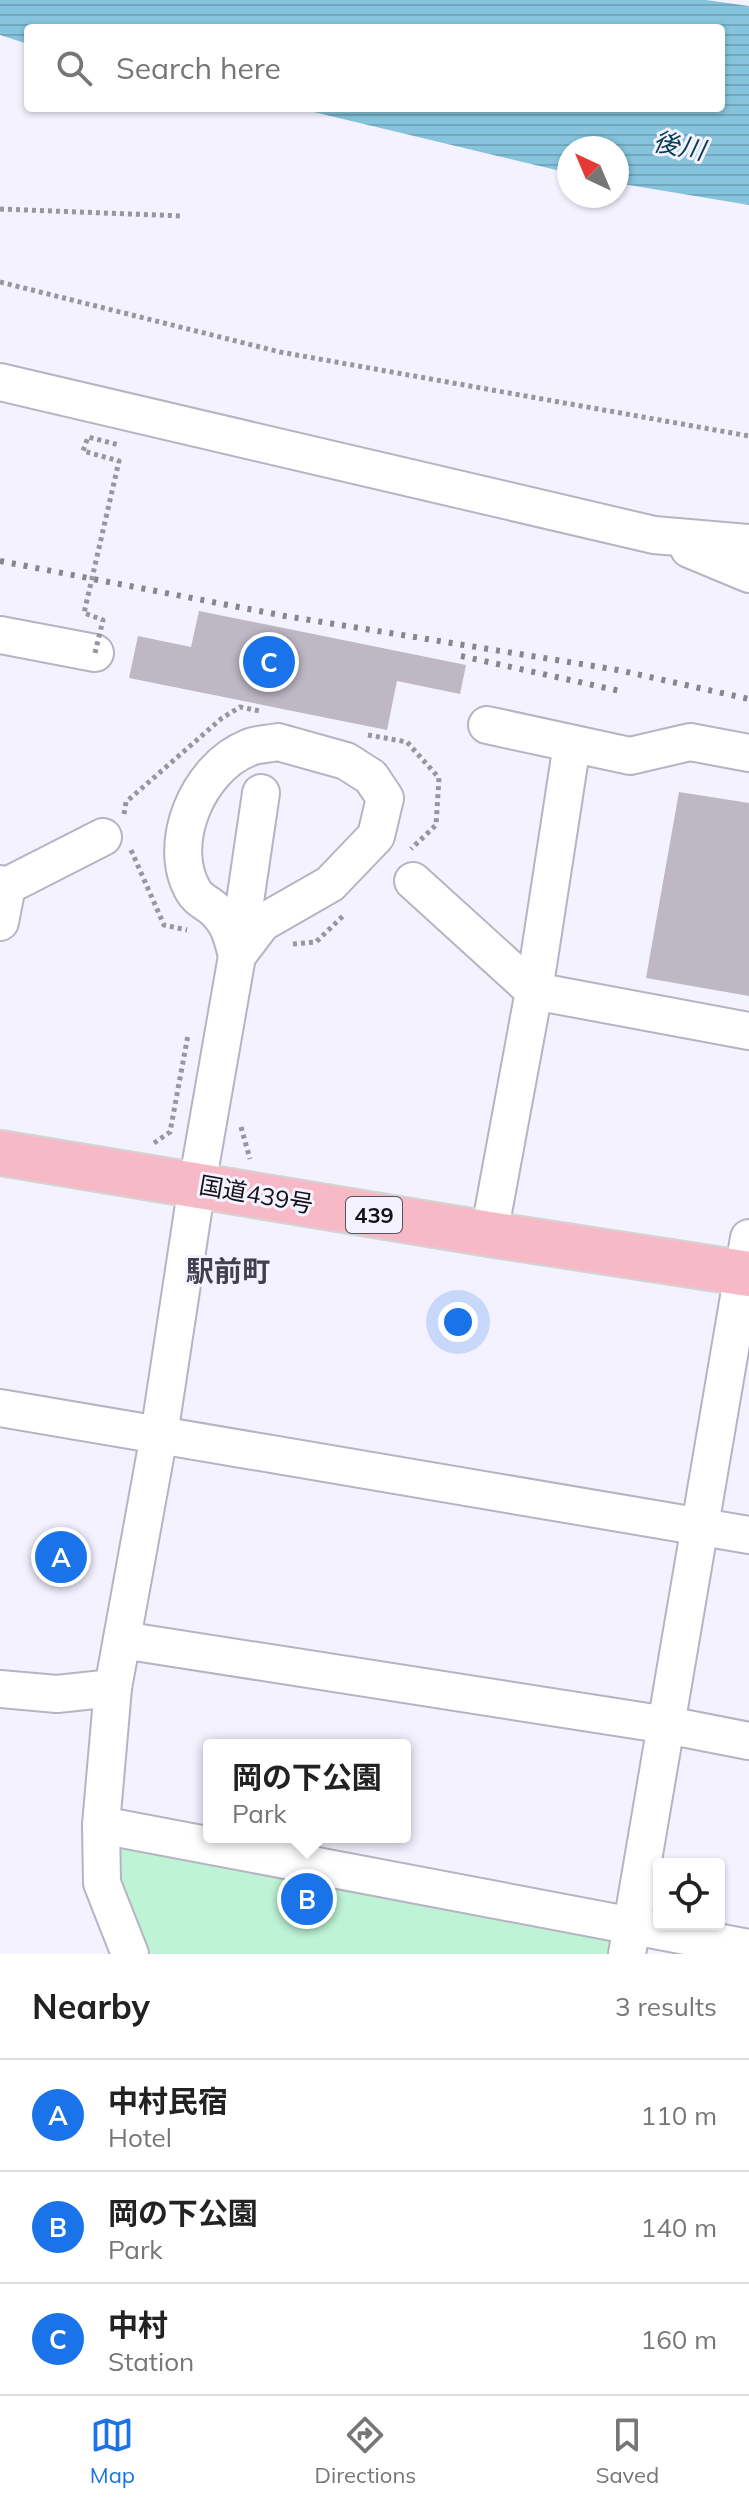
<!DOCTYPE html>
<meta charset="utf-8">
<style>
:root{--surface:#fff;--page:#f6f6f6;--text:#222;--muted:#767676;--line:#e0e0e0;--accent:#1a73e8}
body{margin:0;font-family:Mulish,"Noto Sans JP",sans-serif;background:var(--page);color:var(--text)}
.controls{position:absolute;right:24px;bottom:24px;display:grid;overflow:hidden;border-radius:8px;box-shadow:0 2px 6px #0004}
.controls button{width:72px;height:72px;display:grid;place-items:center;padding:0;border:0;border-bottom:2px solid var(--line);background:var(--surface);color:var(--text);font:40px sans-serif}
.compass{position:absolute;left:557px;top:136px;width:72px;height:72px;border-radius:50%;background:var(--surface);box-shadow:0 2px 6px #0004;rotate:316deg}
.you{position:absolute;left:458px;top:1322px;width:28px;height:28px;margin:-20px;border:6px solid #fff;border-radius:50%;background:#1a73e8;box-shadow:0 0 0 12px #1a73e833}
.badge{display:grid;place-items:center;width:52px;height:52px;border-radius:50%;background:var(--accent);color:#fff;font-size:26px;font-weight:700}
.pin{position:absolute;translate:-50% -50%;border:4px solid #fff;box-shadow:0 2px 8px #0006}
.popup{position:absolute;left:203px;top:1739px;width:208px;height:104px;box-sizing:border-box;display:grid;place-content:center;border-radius:8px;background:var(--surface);filter:drop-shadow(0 2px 6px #0005);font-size:26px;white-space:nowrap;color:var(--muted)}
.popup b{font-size:30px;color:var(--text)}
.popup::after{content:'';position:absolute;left:50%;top:100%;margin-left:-16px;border:16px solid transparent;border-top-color:var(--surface)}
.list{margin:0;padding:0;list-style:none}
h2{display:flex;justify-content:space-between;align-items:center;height:104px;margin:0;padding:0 32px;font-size:34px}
h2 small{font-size:26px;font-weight:400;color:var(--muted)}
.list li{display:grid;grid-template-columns:52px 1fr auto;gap:24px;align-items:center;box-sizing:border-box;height:112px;padding:0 32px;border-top:2px solid var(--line)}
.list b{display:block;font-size:30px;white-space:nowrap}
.list p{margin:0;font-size:26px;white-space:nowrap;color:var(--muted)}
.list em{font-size:26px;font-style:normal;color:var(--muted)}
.icon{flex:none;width:44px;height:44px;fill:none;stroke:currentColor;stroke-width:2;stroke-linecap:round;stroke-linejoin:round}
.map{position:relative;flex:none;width:749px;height:1954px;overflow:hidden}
.search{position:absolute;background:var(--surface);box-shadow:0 2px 6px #0004;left:24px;right:24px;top:24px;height:88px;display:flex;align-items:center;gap:20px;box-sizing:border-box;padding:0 28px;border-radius:8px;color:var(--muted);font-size:30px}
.sheet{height:440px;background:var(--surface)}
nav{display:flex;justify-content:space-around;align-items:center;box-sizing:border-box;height:112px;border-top:2px solid var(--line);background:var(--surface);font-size:22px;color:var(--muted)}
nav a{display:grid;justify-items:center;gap:4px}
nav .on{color:var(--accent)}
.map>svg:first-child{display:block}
.park{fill:#bef3d6}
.water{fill:url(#water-rules)}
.building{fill:#beb7c4}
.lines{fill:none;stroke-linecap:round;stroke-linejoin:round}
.minor-casing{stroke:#b6b4c2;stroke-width:40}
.highway-casing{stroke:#d4d4d5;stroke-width:48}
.path{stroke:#9897a0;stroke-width:5;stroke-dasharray:4 4;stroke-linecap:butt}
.minor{stroke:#fff;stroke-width:36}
.highway{stroke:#f8b9c7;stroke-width:44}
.rail{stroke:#87868f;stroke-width:6;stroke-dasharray:4 8;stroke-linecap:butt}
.path-bridge{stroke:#9897a0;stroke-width:5;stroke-dasharray:4 4;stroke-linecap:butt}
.labels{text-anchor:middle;stroke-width:6;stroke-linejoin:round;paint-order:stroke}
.shield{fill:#f4f2ff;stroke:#56545c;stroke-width:2}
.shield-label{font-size:22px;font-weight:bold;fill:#121116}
.street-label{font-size:24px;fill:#121116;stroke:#f4f2ff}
.water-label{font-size:26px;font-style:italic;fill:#074051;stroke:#f4f2ff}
.quarter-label{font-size:28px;font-weight:bold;fill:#42404c;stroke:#f4f2ff}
</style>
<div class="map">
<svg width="749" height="1954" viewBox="0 0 749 1954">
<defs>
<pattern id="water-rules" width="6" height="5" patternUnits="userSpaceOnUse" patternTransform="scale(2)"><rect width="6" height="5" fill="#85c4dc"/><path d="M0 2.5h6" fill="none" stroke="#72a7bc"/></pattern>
</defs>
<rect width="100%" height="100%" fill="#f4f2ff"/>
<polygon class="park" points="118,1831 613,1922 607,1954 146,1954 119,1876"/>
<polygon class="water" points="0,0 706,0 749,6 749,205 617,183 617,148 569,148 569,173 297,108 721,108 721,28 28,28 28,44 0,35"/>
<g class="building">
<polygon points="199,611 466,665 460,694 397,681 387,730 129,678 138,636 191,647"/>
<polygon points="679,792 749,803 749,996 646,978"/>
</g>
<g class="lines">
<defs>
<g id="minor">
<polyline points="0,382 654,535 749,543"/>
<polyline points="689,549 749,574"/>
<polyline points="0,635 95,653"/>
<polyline points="487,725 630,756 690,742 749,753"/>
<path d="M278 742 346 761 371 777 385 798 376 836 330 884 262 923 237 956C232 936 229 922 213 908 207 903 198 899 194 892 165 845 198 768 248 748 256 744 268 744 278 742Z"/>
<polyline points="413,881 534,991 749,1031"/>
<polyline points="0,884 7,886 0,922"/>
<polyline points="7,886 103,837"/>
<polyline points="489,1234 534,991 572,744"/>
<polyline points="0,1408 749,1535"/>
<polyline points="122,1640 667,1725 749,1741"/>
<polyline points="0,1689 57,1694 113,1688"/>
<polyline points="101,1825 749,1948"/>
<polyline points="130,1954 102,1883 101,1825 113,1688 159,1435 197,1185 237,956 261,793"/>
<polyline points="627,1954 749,1238"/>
</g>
<polyline id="highway" points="0,1153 489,1234 749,1274"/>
</defs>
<use href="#minor" class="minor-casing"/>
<use href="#highway" class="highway-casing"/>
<g class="path">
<polyline points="0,209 183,216"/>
<polyline points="0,282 280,352 749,436"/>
<polyline points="368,735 407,742 439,778 436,825 411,849"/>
<polyline points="124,814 126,802 222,718 240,707 260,711"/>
<polyline points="131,850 164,925 187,930"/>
<polyline points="293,944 316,942 344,915"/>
<polyline points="241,1127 250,1159"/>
<polyline points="154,1143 170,1132 188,1035"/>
</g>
<use href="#minor" class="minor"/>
<use href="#highway" class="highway"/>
<g class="rail">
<polyline points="0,561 285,616 618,670 749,699"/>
<polyline points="461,656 620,691"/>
</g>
<polyline class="path-bridge" points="95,653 103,620 84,613 119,461 83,451 88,437 119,445"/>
</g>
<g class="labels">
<rect class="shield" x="346" y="1197" width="56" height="36" rx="6"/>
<g class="shield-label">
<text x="374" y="1223">439</text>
</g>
<g class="street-label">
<text transform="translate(256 1195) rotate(10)" y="8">国道439号</text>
</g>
<g class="water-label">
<text transform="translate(679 146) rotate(11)" y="9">後川</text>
</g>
<g class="quarter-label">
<text x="228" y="1281">駅前町</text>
</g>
</g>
</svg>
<div class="controls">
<button><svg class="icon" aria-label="locate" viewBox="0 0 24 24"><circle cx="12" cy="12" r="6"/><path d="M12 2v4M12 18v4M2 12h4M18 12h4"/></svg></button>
</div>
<svg class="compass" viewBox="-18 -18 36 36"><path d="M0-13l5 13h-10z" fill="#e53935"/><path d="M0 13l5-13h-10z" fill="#767676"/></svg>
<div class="you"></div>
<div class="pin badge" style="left:61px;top:1557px">A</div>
<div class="pin badge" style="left:307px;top:1899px">B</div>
<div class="popup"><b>岡の下公園</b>Park</div>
<div class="pin badge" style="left:269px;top:662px">C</div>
<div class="search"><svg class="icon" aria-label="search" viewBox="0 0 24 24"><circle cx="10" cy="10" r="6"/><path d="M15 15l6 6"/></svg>Search here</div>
</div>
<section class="sheet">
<h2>Nearby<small>3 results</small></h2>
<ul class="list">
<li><span class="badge">A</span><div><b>中村民宿</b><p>Hotel</p></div><em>110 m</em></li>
<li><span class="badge">B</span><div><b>岡の下公園</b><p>Park</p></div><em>140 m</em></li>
<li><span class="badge">C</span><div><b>中村</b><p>Station</p></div><em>160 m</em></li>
</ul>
</section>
<nav>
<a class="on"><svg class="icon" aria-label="map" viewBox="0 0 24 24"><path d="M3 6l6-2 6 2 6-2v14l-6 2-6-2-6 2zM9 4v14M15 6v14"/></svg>Map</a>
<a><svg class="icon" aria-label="directions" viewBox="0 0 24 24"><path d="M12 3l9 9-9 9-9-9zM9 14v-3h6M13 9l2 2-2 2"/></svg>Directions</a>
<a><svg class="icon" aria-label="saved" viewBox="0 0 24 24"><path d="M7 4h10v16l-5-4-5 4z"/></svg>Saved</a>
</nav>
